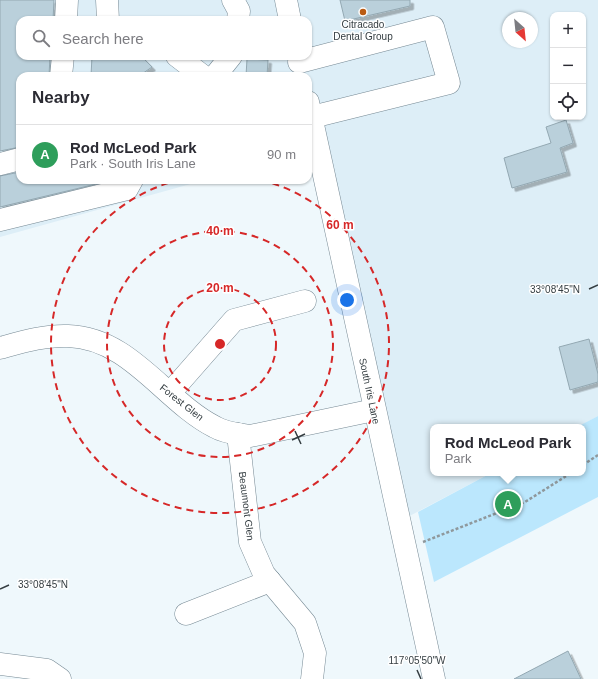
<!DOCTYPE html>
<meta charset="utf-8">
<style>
:root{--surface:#fff;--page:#f2f2f3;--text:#2b2b33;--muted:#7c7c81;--line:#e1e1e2;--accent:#7c3aed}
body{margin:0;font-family:Arial,sans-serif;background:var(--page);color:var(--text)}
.controls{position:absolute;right:12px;top:12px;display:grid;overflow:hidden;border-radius:8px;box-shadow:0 1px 3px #0004}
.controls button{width:36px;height:36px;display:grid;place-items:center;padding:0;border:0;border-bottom:1px solid var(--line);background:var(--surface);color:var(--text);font:20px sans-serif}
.compass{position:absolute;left:502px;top:12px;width:36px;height:36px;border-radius:50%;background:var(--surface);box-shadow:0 1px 3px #0004;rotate:153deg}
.you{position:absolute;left:347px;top:300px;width:14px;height:14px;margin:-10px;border:3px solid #fff;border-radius:50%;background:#1a73e8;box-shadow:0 0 0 6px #1a73e833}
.badge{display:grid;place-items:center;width:26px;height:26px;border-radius:50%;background:var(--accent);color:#fff;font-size:13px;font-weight:700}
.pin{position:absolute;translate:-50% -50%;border:2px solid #fff;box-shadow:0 1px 4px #0006}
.popup{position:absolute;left:430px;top:424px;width:156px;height:52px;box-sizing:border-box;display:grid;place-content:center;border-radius:8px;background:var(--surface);filter:drop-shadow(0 1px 3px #0005);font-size:13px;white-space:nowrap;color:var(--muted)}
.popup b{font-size:15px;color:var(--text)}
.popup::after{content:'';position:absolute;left:50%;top:100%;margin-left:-8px;border:8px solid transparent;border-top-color:var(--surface)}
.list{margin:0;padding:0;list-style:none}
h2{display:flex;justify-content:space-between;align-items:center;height:52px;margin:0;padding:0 16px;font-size:17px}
h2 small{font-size:13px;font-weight:400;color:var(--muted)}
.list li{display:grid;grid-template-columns:26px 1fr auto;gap:12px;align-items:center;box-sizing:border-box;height:60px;padding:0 16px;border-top:1px solid var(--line)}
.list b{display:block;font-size:15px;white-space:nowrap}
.list p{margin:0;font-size:13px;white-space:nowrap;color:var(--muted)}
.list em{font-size:13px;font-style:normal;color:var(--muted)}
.icon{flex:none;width:22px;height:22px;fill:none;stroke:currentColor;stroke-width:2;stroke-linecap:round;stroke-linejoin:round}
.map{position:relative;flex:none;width:598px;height:679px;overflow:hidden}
.search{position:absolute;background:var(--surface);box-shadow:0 1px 3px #0004;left:16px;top:16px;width:296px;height:44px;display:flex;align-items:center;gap:10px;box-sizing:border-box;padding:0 14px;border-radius:12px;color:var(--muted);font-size:15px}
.panel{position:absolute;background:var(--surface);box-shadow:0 1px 3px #0004;left:16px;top:72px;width:296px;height:112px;border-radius:12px}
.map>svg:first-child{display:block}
.built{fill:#ddeef7;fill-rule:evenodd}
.green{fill:#bbe7fd}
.building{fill:#bad0db;stroke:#93a8b2;filter:url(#shadow)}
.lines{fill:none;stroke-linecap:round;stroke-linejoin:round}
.minor-casing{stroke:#768994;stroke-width:23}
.path{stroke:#8f989c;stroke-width:2.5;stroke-dasharray:3 2;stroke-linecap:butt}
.minor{stroke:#fff;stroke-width:22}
.ticks{fill:none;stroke:#343d41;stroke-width:1.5}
.ring{fill:none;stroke:#d62828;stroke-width:2;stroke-dasharray:7 5}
.poi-dot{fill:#ba5b13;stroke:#fff;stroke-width:1.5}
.labels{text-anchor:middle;stroke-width:3;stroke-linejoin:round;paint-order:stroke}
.poi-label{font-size:10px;fill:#343d41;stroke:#fff}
.street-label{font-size:10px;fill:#343d41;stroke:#fff}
.ticks-label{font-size:10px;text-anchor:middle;fill:#343d41;stroke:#fff;stroke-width:3;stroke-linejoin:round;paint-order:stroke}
.centre{fill:#d62828;stroke:#fff;stroke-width:2}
.ring-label{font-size:12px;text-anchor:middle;font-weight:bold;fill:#d62828;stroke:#fff;stroke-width:3;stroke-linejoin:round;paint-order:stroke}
</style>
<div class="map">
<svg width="598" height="679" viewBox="0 0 598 679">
<defs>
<filter id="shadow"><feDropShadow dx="3.5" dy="3.5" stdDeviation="0" flood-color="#0004"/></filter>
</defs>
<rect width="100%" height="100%" fill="#eff8fc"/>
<path class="built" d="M0 0H598V416L578 427H433V473H491L400 521 308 152V76H20V180H205L0 237ZM553 15H583V117H553ZM508 18H532V42H508ZM20 20H308V56H20Z"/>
<polygon class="green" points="598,416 598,497 434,582 418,512 491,473 583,473 583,427 577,427"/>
<g class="building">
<polygon points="0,0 54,0 53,20 20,20 20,56 50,56 49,76 20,76 20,147 0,151"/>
<polygon points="340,0 410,0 410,6 345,21"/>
<polygon points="92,56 141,56 152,67 139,76 91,76"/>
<polygon points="247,59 268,60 267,76 246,76"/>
<polygon points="566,120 573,143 560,148 567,172 512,188 504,158 551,143 546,127"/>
<polygon points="20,172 20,180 109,181 0,207 0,176"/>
<polygon points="589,339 598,374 598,382 570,390 559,347"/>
<polygon points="568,651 581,679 514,679"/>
</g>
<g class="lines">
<defs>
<g id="minor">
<polyline points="107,0 108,20"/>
<polyline points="233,0 239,11 238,20"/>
<polyline points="286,0 290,20"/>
<polyline points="66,20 67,0"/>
<polyline points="177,56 203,76"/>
<polyline points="299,62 433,27 449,83 308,118"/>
<polyline points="61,76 63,56"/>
<polyline points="215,76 231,56"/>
<polyline points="308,102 434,679"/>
<polyline points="0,164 20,159"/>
<polyline points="0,220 127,189 132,180"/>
<path d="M0 348C22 342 45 335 68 336 131 338 164 401 215 427 225 433 239 434 250 436L374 410"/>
<polyline points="170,393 234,320 305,301"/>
<polyline points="238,434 250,542 264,574 305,623 315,653 312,679"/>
<polyline points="186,614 270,581"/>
<polyline points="0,664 47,670 60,679"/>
</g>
</defs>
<use href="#minor" class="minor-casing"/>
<g class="path">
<polyline points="583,465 598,455"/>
<polyline points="423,542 525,502 571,473"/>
</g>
<use href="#minor" class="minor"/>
</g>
<path class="ticks" d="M589 289 598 285M295 431 301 444M292 440 305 434M0 589 9 585M417 670 421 679"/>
<g class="ring">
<circle cx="220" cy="344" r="56"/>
<circle cx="220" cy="344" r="113"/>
<path d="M261 180A169 169 0 1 1 179 180"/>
</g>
<circle class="poi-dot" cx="363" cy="12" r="4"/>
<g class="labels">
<g class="poi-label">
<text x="363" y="28">Citracado<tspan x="363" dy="12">Dental Group</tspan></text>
</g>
<g class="street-label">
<text transform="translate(370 391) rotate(78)" y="4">South Iris Lane</text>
<text transform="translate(182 402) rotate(38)" y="4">Forest Glen</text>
<text transform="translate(247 506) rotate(83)" y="4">Beaumont Glen</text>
</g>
</g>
<g class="ticks-label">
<text x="555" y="293">33°08'45"N</text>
<text x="43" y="588">33°08'45"N</text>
<text x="417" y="664">117°05'50"W</text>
</g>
<circle cx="220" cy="344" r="6" class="centre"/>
<g class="ring-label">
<text x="340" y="229">60 m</text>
<text x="220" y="235">40 m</text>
<text x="220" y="292">20 m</text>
</g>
</svg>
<div class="controls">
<button>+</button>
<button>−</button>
<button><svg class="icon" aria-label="locate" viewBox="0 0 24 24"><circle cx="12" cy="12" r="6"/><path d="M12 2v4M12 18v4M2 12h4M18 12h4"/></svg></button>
</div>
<svg class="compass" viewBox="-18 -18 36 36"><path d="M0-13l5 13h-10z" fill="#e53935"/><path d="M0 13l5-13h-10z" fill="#7c7c81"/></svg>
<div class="you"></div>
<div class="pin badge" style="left:508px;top:504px;background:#2e9e5b">A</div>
<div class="popup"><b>Rod McLeod Park</b>Park</div>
<div class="search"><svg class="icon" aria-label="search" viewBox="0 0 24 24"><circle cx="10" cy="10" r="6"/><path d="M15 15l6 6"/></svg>Search here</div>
<section class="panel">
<h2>Nearby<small></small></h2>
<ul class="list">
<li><span class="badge" style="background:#2e9e5b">A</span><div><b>Rod McLeod Park</b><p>Park · South Iris Lane</p></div><em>90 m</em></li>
</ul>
</section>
</div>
